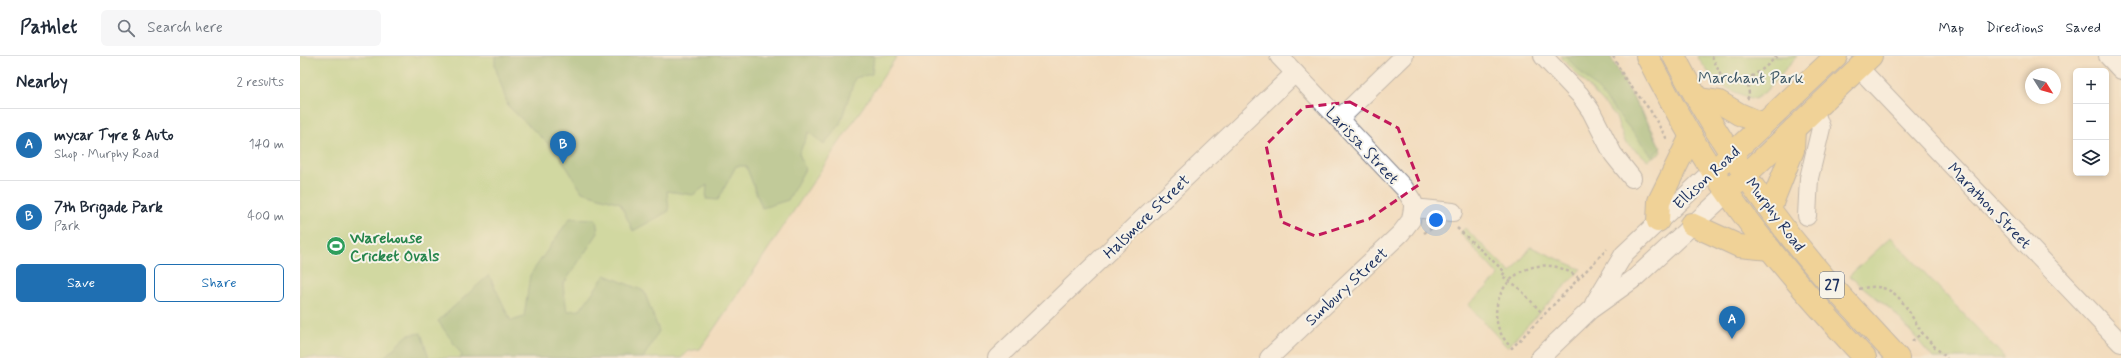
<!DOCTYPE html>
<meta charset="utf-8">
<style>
:root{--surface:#fff;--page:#f6f6f7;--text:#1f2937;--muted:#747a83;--line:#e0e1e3;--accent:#1f6fb2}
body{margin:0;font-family:Mynerve,sans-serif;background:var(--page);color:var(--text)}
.controls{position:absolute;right:12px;top:12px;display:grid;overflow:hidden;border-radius:6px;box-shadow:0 2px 6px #0003}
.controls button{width:36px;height:36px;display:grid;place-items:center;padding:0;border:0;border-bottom:1px solid var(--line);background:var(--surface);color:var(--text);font:20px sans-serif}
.compass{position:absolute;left:1725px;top:12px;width:36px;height:36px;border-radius:50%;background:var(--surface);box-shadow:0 2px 6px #0003;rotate:127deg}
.you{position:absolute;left:1136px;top:164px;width:14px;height:14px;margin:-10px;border:3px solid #fff;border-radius:50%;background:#1a73e8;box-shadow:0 0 0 6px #1a73e833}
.badge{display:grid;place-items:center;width:26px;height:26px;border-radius:50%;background:var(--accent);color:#fff;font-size:13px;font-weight:700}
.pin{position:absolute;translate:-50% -33px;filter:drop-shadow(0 1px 2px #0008)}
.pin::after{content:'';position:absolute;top:21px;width:14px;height:12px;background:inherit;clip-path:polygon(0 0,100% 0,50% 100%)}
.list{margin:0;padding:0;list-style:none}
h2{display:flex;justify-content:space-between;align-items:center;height:52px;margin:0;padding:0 16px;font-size:17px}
h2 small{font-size:13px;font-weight:400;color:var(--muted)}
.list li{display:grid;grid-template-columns:26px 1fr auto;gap:12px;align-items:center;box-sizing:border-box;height:72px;padding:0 16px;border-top:1px solid var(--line)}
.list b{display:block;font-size:15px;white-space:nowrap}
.list p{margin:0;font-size:13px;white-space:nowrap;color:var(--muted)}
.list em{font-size:13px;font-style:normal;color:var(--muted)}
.actions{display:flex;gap:8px;padding:12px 16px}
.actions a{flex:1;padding:9px 0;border:1px solid var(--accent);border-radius:6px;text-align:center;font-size:14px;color:var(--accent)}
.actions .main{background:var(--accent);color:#fff}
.icon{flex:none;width:22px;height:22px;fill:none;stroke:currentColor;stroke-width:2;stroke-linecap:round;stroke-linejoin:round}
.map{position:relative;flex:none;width:1821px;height:302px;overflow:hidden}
header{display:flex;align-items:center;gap:24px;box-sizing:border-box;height:56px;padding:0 20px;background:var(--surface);border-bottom:1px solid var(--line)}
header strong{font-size:19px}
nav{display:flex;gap:22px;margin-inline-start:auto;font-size:14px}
.search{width:280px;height:36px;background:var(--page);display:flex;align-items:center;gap:10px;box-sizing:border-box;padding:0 14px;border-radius:6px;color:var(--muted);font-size:15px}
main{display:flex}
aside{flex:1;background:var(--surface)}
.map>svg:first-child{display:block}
.green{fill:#a9d27e;stroke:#62806e}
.forest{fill:#86b46d;stroke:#507266}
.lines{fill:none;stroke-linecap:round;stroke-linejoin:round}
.minor-casing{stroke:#86868e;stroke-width:20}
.major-casing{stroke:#86868e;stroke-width:24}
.path{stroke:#86868e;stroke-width:2.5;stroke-dasharray:3 3;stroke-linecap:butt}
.minor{stroke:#fff;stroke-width:18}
.major{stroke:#edc569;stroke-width:22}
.marked{fill:none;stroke:#c2185b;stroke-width:3;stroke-dasharray:8 5;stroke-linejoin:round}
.labels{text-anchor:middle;stroke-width:4;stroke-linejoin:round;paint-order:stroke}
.shield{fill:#f7f3e8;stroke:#5d6a87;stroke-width:1}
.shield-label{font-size:15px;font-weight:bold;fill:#1b2f5e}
.park-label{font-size:16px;fill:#3e5866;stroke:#f7f3e8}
.street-label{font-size:16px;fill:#1b2f5e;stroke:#f7f3e8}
.leisure-label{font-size:16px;font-weight:bold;fill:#27864d;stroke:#f7f3e8;text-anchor:start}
</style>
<header>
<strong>Pathlet</strong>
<div class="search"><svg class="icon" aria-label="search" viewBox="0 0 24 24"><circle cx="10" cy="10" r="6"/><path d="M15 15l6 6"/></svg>Search here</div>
<nav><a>Map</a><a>Directions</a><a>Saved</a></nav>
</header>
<main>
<aside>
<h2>Nearby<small>2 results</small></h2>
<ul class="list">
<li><span class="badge">A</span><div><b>mycar Tyre &amp; Auto</b><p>Shop · Murphy Road</p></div><em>140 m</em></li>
<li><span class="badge">B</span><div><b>7th Brigade Park</b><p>Park</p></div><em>400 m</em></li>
</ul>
<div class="actions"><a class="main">Save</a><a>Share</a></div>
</aside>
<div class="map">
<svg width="1821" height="302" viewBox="0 0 1821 302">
<rect width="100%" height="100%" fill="#f7f3e8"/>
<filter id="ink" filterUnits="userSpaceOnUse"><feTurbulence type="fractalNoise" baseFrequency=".025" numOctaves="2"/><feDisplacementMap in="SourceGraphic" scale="8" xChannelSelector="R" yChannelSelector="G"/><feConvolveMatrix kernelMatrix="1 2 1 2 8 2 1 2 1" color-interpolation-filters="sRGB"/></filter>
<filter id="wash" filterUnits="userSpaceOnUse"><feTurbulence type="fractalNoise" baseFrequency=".012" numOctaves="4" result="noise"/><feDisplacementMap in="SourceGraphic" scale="16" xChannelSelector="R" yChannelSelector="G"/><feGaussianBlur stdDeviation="0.9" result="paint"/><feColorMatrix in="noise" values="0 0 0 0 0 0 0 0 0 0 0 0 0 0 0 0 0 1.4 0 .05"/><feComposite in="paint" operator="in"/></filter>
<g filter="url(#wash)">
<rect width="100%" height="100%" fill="#f2dcbe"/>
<g class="green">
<polygon points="0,0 597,0 453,216 400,293 389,295 381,302 0,302"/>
<path d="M1260 0H1308C1323 32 1352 63 1361 96L1348 104 1325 86 1315 59Z"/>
<path d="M1397 0H1497L1465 36 1455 43C1428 36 1412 25 1397 0Z"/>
<polygon points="1165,172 1211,217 1231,191 1281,213 1207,291 1168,249 1199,220 1160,177"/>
<polygon points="1591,181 1705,302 1633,302 1594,256 1549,220"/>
</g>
<g class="forest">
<polygon points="195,0 574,0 572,18 555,22 540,68 524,89 509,76 499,97 505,113 488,144 462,152 446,110 436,110 418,144 406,143 407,129 393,139 367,135 369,155 333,175 320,147 282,136 258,97 208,50 195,10"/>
<polygon points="1265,0 1310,0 1361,92 1352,100 1300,36"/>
<polygon points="270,162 296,163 298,177 263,229 267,255 280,254 305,219 344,235 359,275 343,302 160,302 162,299 138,265 189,219 211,265 224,261 230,219"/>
<polygon points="121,277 129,302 83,302 108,279"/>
</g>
</g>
<g filter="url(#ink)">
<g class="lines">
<defs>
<g id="minor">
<polyline points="979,0 1104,132 1113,146 1113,152 1153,156"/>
<polyline points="1243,0 1280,39 1291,55 1313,98 1332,122"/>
<polyline points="1808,0 1821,14"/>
<polyline points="1559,12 1821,287"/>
<polyline points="1039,63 1104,0"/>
<polyline points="1507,160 1509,122 1521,72 1514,54"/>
<polyline points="1294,248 1324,198 1412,115"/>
<polyline points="697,302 995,17"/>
<polyline points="969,302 1101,177 1111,164 1113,152"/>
<polyline points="1240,302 1290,254 1335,222 1427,137"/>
</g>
<g id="major">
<path d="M1347 0C1371 47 1396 93 1427 136 1468 195 1516 249 1565 302"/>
<path d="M1374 0C1414 78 1466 154 1524 221 1548 248 1574 275 1598 302"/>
<polyline points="1398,43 1419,46 1439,58 1463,68"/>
<polyline points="1421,108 1536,0"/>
<polyline points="1436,128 1571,0"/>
<polyline points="1470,152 1493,94 1494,73"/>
<polyline points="1358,165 1359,145 1391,80"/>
<polyline points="1391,168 1439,190 1470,193"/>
</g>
</defs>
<use href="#minor" class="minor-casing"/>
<use href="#major" class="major-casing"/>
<g class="path">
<polyline points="1313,0 1325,23 1350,54 1368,85"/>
<path d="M1412 0 1421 20C1424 22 1429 25 1433 25 1450 26 1466 11 1477 0"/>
<polyline points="1447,43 1449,40 1448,22"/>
<polyline points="1157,172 1205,216 1202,220 1218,231 1243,258"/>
<polyline points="1124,177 1134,171"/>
<path d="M1279 222C1224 181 1168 251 1212 292L1307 193"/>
<path d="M1559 233C1597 223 1604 250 1621 275 1628 285 1638 294 1647 302"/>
<polyline points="1612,285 1622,277"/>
</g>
<use href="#minor" class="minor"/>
<use href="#major" class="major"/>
</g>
</g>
<path d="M0 0H1821V302H0ZM1050 46 1098 72 1120 128 1069 163 1015 180 982 166 966 89 1004 51Z" fill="#f2dcbe" fill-opacity=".55" fill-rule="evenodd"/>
<path class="marked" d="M1050 46 1098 72 1120 128 1069 163 1015 180 982 166 966 89 1004 51Z"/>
<defs>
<symbol id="stadium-disc" viewBox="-11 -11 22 22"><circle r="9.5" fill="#2e9e5b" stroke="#f7f3e8"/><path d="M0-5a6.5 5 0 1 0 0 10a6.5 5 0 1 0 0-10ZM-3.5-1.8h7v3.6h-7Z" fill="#fff"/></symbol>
</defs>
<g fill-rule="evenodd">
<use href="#stadium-disc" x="25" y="179" width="22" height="22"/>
</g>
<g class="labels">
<rect class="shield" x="1520" y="216" width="24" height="26" rx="3"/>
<g class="shield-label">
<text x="1532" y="234">27</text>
</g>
<g class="park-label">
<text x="1451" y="27">Marchant Park</text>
</g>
<g class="street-label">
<text transform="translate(1063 89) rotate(47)" y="6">Larissa Street</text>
<text transform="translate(1406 121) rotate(-43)" y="6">Ellison Road</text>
<text transform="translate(1690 149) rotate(46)" y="6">Marathon Street</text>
<text transform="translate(1476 158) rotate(53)" y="6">Murphy Road</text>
<text transform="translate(846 160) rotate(-44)" y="6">Halsmere Street</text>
<text transform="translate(1046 230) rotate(-43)" y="6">Sunbury Street</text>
</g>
<g class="leisure-label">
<text x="50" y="187">Warehouse<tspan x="50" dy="18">Cricket Ovals</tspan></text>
</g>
</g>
</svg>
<div class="controls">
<button>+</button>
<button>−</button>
<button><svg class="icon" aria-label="layers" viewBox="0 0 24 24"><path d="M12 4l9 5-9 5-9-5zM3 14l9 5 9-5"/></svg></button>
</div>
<svg class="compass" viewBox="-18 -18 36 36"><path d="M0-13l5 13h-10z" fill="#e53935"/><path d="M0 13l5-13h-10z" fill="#747a83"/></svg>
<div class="you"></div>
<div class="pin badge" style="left:1432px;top:283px">A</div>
<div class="pin badge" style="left:263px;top:108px">B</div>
</div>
</main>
